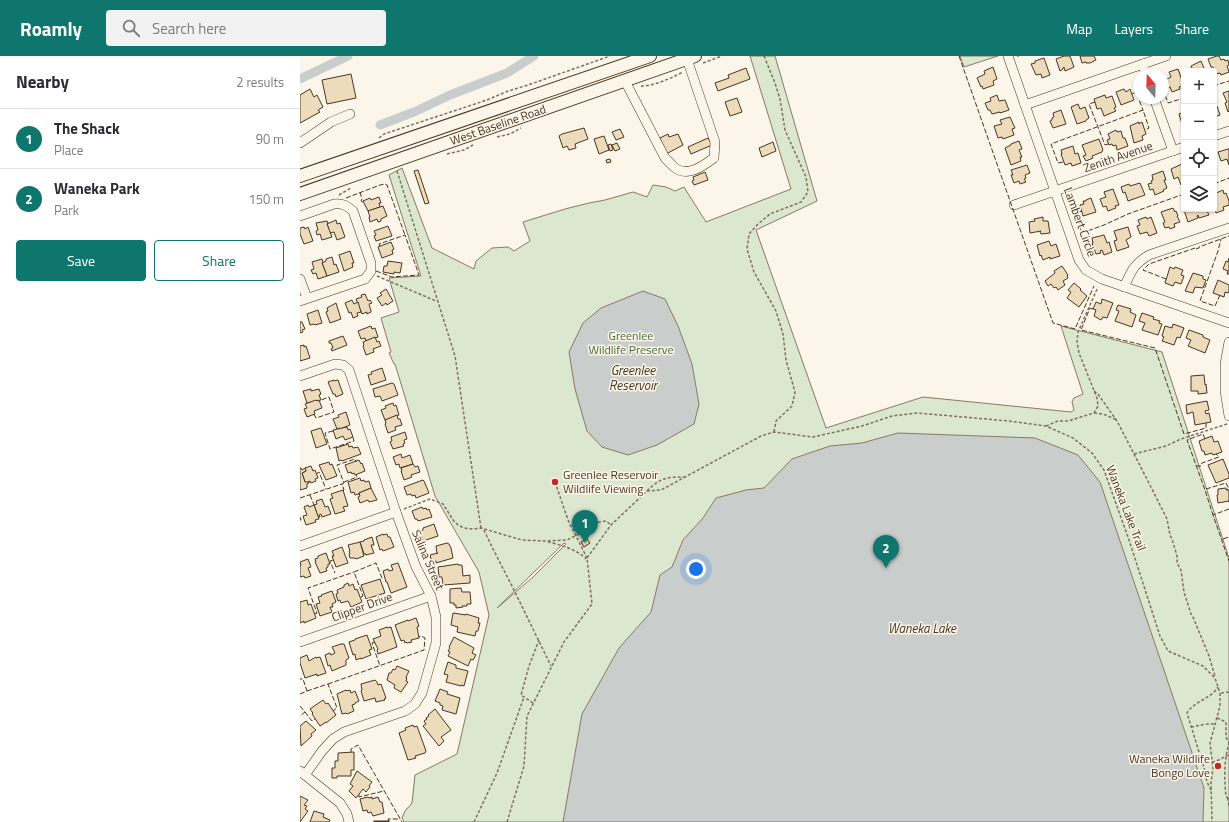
<!DOCTYPE html>
<meta charset="utf-8">
<style>
:root{--surface:#fff;--page:#f2f2f3;--text:#2b2b33;--muted:#7c7c81;--line:#e1e1e2;--accent:#0f766e}
body{margin:0;font-family:"Titillium Web",sans-serif;background:var(--page);color:var(--text)}
.controls{position:absolute;right:12px;top:12px;display:grid;overflow:hidden;border-radius:4px;box-shadow:0 1px 3px #0004}
.controls button{width:36px;height:36px;display:grid;place-items:center;padding:0;border:0;border-bottom:1px solid var(--line);background:var(--surface);color:var(--text);font:20px sans-serif}
.compass{position:absolute;left:833px;top:12px;width:36px;height:36px;border-radius:50%;background:var(--surface);box-shadow:0 1px 3px #0004;rotate:341deg}
.you{position:absolute;left:396px;top:513px;width:14px;height:14px;margin:-10px;border:3px solid #fff;border-radius:50%;background:#1a73e8;box-shadow:0 0 0 6px #1a73e833}
.badge{display:grid;place-items:center;width:26px;height:26px;border-radius:50%;background:var(--accent);color:#fff;font-size:13px;font-weight:700}
.pin{position:absolute;translate:-50% -33px;filter:drop-shadow(0 1px 2px #0008)}
.pin::after{content:'';position:absolute;top:21px;width:14px;height:12px;background:inherit;clip-path:polygon(0 0,100% 0,50% 100%)}
.list{margin:0;padding:0;list-style:none}
h2{display:flex;justify-content:space-between;align-items:center;height:52px;margin:0;padding:0 16px;font-size:17px}
h2 small{font-size:13px;font-weight:400;color:var(--muted)}
.list li{display:grid;grid-template-columns:26px 1fr auto;gap:12px;align-items:center;box-sizing:border-box;height:60px;padding:0 16px;border-top:1px solid var(--line)}
.list b{display:block;font-size:15px;white-space:nowrap}
.list p{margin:0;font-size:13px;white-space:nowrap;color:var(--muted)}
.list em{font-size:13px;font-style:normal;color:var(--muted)}
.actions{display:flex;gap:8px;padding:12px 16px}
.actions a{flex:1;padding:9px 0;border:1px solid var(--accent);border-radius:4px;text-align:center;font-size:14px;color:var(--accent)}
.actions .main{background:var(--accent);color:#fff}
.icon{flex:none;width:22px;height:22px;fill:none;stroke:currentColor;stroke-width:2;stroke-linecap:round;stroke-linejoin:round}
.map{position:relative;flex:none;width:929px;height:766px;overflow:hidden}
header{display:flex;align-items:center;gap:24px;box-sizing:border-box;height:56px;padding:0 20px;background:var(--accent);color:#fff}
header strong{font-size:19px}
nav{display:flex;gap:22px;margin-inline-start:auto;font-size:14px}
.search{width:280px;height:36px;background:var(--page);display:flex;align-items:center;gap:10px;box-sizing:border-box;padding:0 14px;border-radius:4px;color:var(--muted);font-size:15px}
main{display:flex}
aside{flex:1;background:var(--surface)}
.map>svg:first-child{display:block}
.green{fill:#dce7d0;stroke:#887966;fill-rule:evenodd}
.water{fill:#c9cecd;stroke:#887966}
.lines{fill:none;stroke-linecap:round;stroke-linejoin:round}
.canal{stroke:#c9cecd;stroke-width:9}
.building{fill:#ecdcbc;stroke:#4a3520}
.minor-casing{stroke:#4a3520;stroke-width:10}
.major-casing{stroke:#4a3520;stroke-width:14}
.path{stroke:#7f6f5c;stroke-width:1.5;stroke-dasharray:3 2;stroke-linecap:butt}
.minor{stroke:#fbf6e9;stroke-width:9}
.major{stroke:#fbf6e9;stroke-width:12}
.fence{stroke:#4a3520;stroke-width:1;stroke-dasharray:5 2;stroke-linecap:butt}
.poi-dot{fill:#c62828;stroke:#fbf6e9;stroke-width:1.5}
.labels{text-anchor:middle;stroke-width:3;stroke-linejoin:round;paint-order:stroke}
.street-label{font-size:12px;fill:#4a3520;stroke:#fbf6e9}
.park-label{font-size:12px;fill:#436837;stroke:#fbf6e9}
.poi-label{font-size:12px;fill:#4a3520;stroke:#fbf6e9;text-anchor:start}
.water-label{font-size:13px;font-style:italic;fill:#4a3520;stroke:#fbf6e9}
</style>
<header>
<strong>Roamly</strong>
<div class="search"><svg class="icon" aria-label="search" viewBox="0 0 24 24"><circle cx="10" cy="10" r="6"/><path d="M15 15l6 6"/></svg>Search here</div>
<nav><a>Map</a><a>Layers</a><a>Share</a></nav>
</header>
<main>
<aside>
<h2>Nearby<small>2 results</small></h2>
<ul class="list">
<li><span class="badge">1</span><div><b>The Shack</b><p>Place</p></div><em>90 m</em></li>
<li><span class="badge">2</span><div><b>Waneka Park</b><p>Park</p></div><em>150 m</em></li>
</ul>
<div class="actions"><a class="main">Save</a><a>Share</a></div>
</aside>
<div class="map">
<svg width="929" height="766" viewBox="0 0 929 766">
<rect width="100%" height="100%" fill="#fbf6e9"/>
<g class="green">
<path d="M450 0H475L517 145 456 174 526 372 623 341 771 356 774 354 772 346 774 342 783 338 761 270 862 296 929 502V766H104L102 762 105 755 112 747 115 719 157 698 189 559 179 516 135 440 95 308H94L89 297 91 296 81 262 99 256 89 222 121 220 89 119 102 112 132 192 174 213 176 205 192 192 208 191 214 195 230 185 223 166 265 153 289 147 305 144 333 136 347 141 353 129 366 131 375 135 384 131 406 166 491 133ZM264 487 266 488 232 522 197 552Z"/>
<polygon points="660,0 698,0 664,11"/>
</g>
<g class="water">
<polygon points="343,235 365,243 378,270 392,308 399,348 394,368 357,389 328,399 302,391 287,375 275,333 269,296 283,267 301,252"/>
<polygon points="598,377 735,382 778,399 800,426 904,732 903,766 263,766 282,658 319,592 351,556 360,519 372,511 383,484 403,462 416,442 446,434 464,432 492,403 530,390 562,387"/>
</g>
<g class="lines">
<g class="canal">
<polyline points="0,23 48,0"/>
<polyline points="80,69 114,56 150,39 207,17 234,0"/>
</g>
</g>
<g class="building">
<polygon points="764,0 770,0 774,11 765,15 764,11 763,12 763,13 760,15 756,3"/>
<polygon points="780,0 794,0 796,4 790,7 786,7 786,6 782,7"/>
<polygon points="917,0 919,0 921,4 924,3 925,5 928,4 929,9 927,10 929,16 921,19 920,17 916,18 913,11 911,11 908,3"/>
<polygon points="744,2 750,19 742,22 741,18 736,19 731,8 735,7 735,5"/>
<polygon points="901,5 905,15 885,15 891,12 891,14 893,14 891,10"/>
<polygon points="693,11 697,23 693,25 694,29 683,33 682,30 681,31 677,22 685,18 684,15"/>
<polygon points="446,12 450,23 418,35 415,27 429,22 428,19"/>
<polygon points="878,13 884,30 879,31 880,33 872,36 870,31 868,32 865,24 871,21 869,16"/>
<polygon points="51,18 56,42 27,48 22,24"/>
<polygon points="10,33 14,41 17,39 23,51 18,54 20,56 0,67 0,39"/>
<polygon points="824,33 826,36 830,33 834,44 821,49 816,36"/>
<polygon points="929,35 929,55 928,56 925,47 927,46 923,37"/>
<polygon points="697,39 699,45 705,44 709,54 700,57 700,56 692,58 690,54 688,54 685,47 691,45 690,42"/>
<polygon points="805,39 806,42 812,40 816,51 814,52 816,55 804,60 801,52 797,53 794,43"/>
<polygon points="437,42 442,56 430,60 425,46"/>
<polygon points="914,46 916,51 917,50 920,59 914,61"/>
<polygon points="778,48 780,53 785,51 789,62 786,64 786,65 777,68 771,51"/>
<polygon points="761,54 766,68 753,72 750,65 752,64 752,62 754,61 753,57"/>
<polygon points="884,56 884,67 882,68 879,58"/>
<polygon points="710,61 715,72 712,73 714,79 703,83 702,81 698,82 694,70 702,68 700,64"/>
<polygon points="839,66 839,68 842,66 846,78 842,80 843,84 834,87 830,70"/>
<polygon points="284,72 288,83 275,88 276,92 269,94 267,90 263,92 259,80 262,78"/>
<polygon points="320,73 324,81 316,84 312,76"/>
<polygon points="816,74 817,76 821,75 823,82 825,82 828,90 817,94 816,89 813,90 812,88 809,89 807,84 810,83 808,78"/>
<polygon points="368,78 369,81 378,78 383,89 366,98 360,82"/>
<polygon points="304,80 309,94 299,98 294,83"/>
<polygon points="408,82 412,89 391,98 388,91"/>
<polygon points="799,83 803,94 802,95 802,96 792,100 793,102 786,105 783,100 786,99 782,89"/>
<polygon points="719,85 722,93 719,94 722,101 720,101 721,105 711,109 705,92 711,89 711,88"/>
<polygon points="473,86 476,95 462,101 459,92"/>
<polygon points="317,87 320,93 315,95 312,89"/>
<polygon points="311,88 313,94 310,95 308,89"/>
<polygon points="773,90 775,98 778,97 781,107 772,110 771,107 765,109 761,98 762,98 761,94"/>
<polygon points="928,93 929,93 929,109 927,103 921,105 918,96"/>
<polygon points="914,101 916,106 914,107 917,114 914,116"/>
<polygon points="310,103 311,106 307,107 306,104"/>
<polygon points="882,108 883,111 884,111 884,128 881,129 878,121 874,123 871,113"/>
<polygon points="727,109 730,117 725,119 726,122 724,123 726,126 720,128 719,125 714,127 711,119 713,119 711,114"/>
<polygon points="118,114 129,147 125,148 114,115"/>
<polygon points="863,115 866,124 864,124 867,132 863,134 864,135 855,139 853,133 850,134 848,128 852,127 851,125 853,124 852,119"/>
<polygon points="405,116 408,124 394,129 392,125 394,124 393,121"/>
<polygon points="840,127 845,139 828,145 825,136 823,137 821,131 829,128 830,130"/>
<polygon points="813,133 819,149 815,150 816,152 808,155 806,150 803,151 800,143 806,141 804,136"/>
<polygon points="923,134 924,138 926,137 929,145 929,149 923,151 924,154 916,157 914,152 914,148 915,148 914,138"/>
<polygon points="79,141 81,147 79,147 80,151 68,155 63,145 70,142 71,144"/>
<polygon points="791,142 796,156 783,160 780,149 784,148 783,145 786,145 786,144"/>
<polygon points="83,150 87,160 81,163 81,165 78,166 77,163 70,166 69,161 70,161 68,155"/>
<polygon points="883,151 884,151 884,153 906,153 909,159 899,162 898,159 897,160 898,162 888,166"/>
<polygon points="873,152 875,156 876,155 878,160 877,160 880,166 874,168 875,171 870,173 869,171 865,172 863,167 865,166 861,156"/>
<polygon points="743,161 743,165 748,165 750,177 741,178 740,176 741,175 730,177 729,166 735,165 734,163"/>
<polygon points="846,161 847,163 851,161 857,177 849,180 847,176 840,178 837,170 840,169 838,164"/>
<polygon points="36,164 37,168 40,167 45,181 37,184 34,176 30,177 27,168"/>
<polygon points="27,165 28,167 27,168 32,181 22,184 20,178 17,179 16,175 18,174 16,167"/>
<polygon points="88,170 92,180 76,185 74,180 76,179 74,175"/>
<polygon points="4,171 5,173 8,171 13,185 4,188 0,178 0,172"/>
<polygon points="828,171 831,181 826,184 829,191 817,195 814,185 817,184 814,175"/>
<polygon points="804,179 807,187 809,186 812,196 804,199 802,194 800,195 801,197 796,198 792,187 793,187 792,182"/>
<polygon points="749,185 751,190 756,188 760,200 750,203 750,201 743,204 741,199 740,200 737,189"/>
<polygon points="91,186 94,193 92,194 93,198 82,202 78,191"/>
<polygon points="50,195 54,207 52,207 53,211 44,215 39,199"/>
<polygon points="32,201 34,209 36,208 39,216 27,220 22,207 26,205 26,203"/>
<polygon points="929,202 929,218 927,218 928,215 923,213 926,205 928,206"/>
<polygon points="22,203 23,206 22,207 27,220 18,223 16,217 13,218 11,214 14,213 12,206"/>
<polygon points="88,205 102,207 100,217 94,216 94,218 83,216 84,210 87,210"/>
<polygon points="762,210 768,219 767,220 768,222 763,225 765,229 758,234 756,231 754,232 751,228 748,230 745,225 755,217 754,215"/>
<polygon points="870,211 874,213 875,211 883,214 881,219 884,220 881,228 875,226 873,230 865,227"/>
<polygon points="893,217 903,220 903,223 906,224 903,232 895,231 893,237 885,235"/>
<polygon points="918,224 929,229 929,235 928,237 925,236 924,241 913,237"/>
<polygon points="774,227 781,233 780,234 787,240 779,251 767,242 771,236 768,234"/>
<polygon points="86,233 93,245 87,249 86,247 82,250 77,242 82,239 80,237"/>
<polygon points="65,238 68,245 70,244 72,247 69,248 71,255 71,256 67,258 67,256 62,258 56,243 62,241 61,239"/>
<polygon points="802,243 813,247 807,262 803,261 801,264 794,260 796,254 793,253 796,246 801,248"/>
<polygon points="52,244 54,248 58,246 61,256 57,257 58,260 53,262 51,256 49,257 45,247"/>
<polygon points="36,247 41,263 30,267 26,256 28,255 27,252"/>
<polygon points="818,249 831,253 830,256 836,259 832,271 815,265 819,255 816,254"/>
<polygon points="18,254 22,267 15,269 14,268 10,269 7,258"/>
<polygon points="842,257 854,261 853,263 860,265 859,267 862,268 858,279 842,274 845,267 839,265"/>
<polygon points="0,266 2,266 5,273 2,274 3,276 0,277"/>
<polygon points="873,268 884,272 880,282 877,281 874,289 862,285 864,281 862,280 865,270 872,272"/>
<polygon points="71,270 72,273 75,272 78,281 66,285 65,282 61,283 58,275"/>
<polygon points="889,274 903,279 903,281 910,284 905,297 888,290 891,284 886,282"/>
<polygon points="43,280 47,289 32,295 31,293 33,292 31,287 29,287 29,285"/>
<polygon points="75,281 77,286 79,285 81,290 73,293 74,296 66,299 63,290 64,289 63,286"/>
<polygon points="4,289 4,291 6,290 10,302 0,305 0,290"/>
<polygon points="82,312 86,324 71,329 68,319 72,318 71,316"/>
<polygon points="904,319 905,329 906,328 907,337 898,338 898,335 891,335 891,320"/>
<polygon points="34,324 34,325 38,324 43,338 36,341 35,338 33,338 28,326"/>
<polygon points="92,327 94,328 98,339 82,345 80,340 75,341 73,333"/>
<polygon points="11,333 11,335 19,333 21,338 19,339 21,344 7,347 3,335"/>
<polygon points="16,344 17,345 19,344 22,352 14,355 15,358 7,361 4,353 7,352 5,348"/>
<polygon points="907,345 909,354 905,355 906,358 909,357 911,366 895,369 893,356 887,358 886,349"/>
<polygon points="93,347 94,350 96,349 99,359 85,364 81,354 86,352 85,350"/>
<polygon points="46,356 50,369 40,373 40,372 37,373 33,363 39,361 38,359"/>
<polygon points="97,359 98,363 100,363 102,369 95,371 96,374 88,377 85,368 86,367 85,364"/>
<polygon points="47,371 48,374 50,373 53,381 45,384 43,380 36,383 33,374"/>
<polygon points="21,372 27,388 16,392 11,375"/>
<polygon points="105,376 107,383 104,384 105,387 103,388 104,390 93,393 90,386 92,385 91,381"/>
<polygon points="912,380 914,386 918,385 922,396 913,399 912,397 905,399 904,395 902,395 899,385"/>
<polygon points="48,388 49,391 52,390 53,392 58,391 61,398 42,405 41,404 39,405 36,392"/>
<polygon points="101,398 102,402 110,399 113,408 100,412 99,408 96,409 93,401"/>
<polygon points="923,403 929,418 929,422 916,427 908,409"/>
<polygon points="59,404 61,408 62,407 65,415 55,419 54,417 52,418 51,416 48,417 45,409"/>
<polygon points="29,406 30,409 32,408 37,420 26,424 19,409"/>
<polygon points="113,408 115,411 118,410 120,416 111,419 112,421 104,424 101,415 102,415 101,412"/>
<polygon points="11,410 13,415 15,414 18,422 15,423 16,425 11,427 10,425 6,427 5,426 2,417 6,415 5,412"/>
<polygon points="0,412 1,412 2,414 5,412 6,415 2,417 5,426 9,426 9,427 7,428 7,432 0,434"/>
<polygon points="60,422 61,425 64,424 65,426 69,425 71,432 59,437 59,438 55,439 54,436 51,437 48,426"/>
<polygon points="123,424 124,425 129,437 116,442 115,439 112,440 111,438 107,439 104,431"/>
<polygon points="71,432 77,444 69,446 68,444 60,447 58,441 60,440 59,437"/>
<polygon points="926,432 926,434 928,433 928,435 929,435 929,446 929,445 918,447 917,439 918,439 918,433"/>
<polygon points="43,434 48,450 43,451 45,455 35,458 30,443 33,442 31,438"/>
<polygon points="22,443 25,451 28,450 31,458 22,461 21,458 19,459 20,461 18,461 14,449 17,448 16,445"/>
<polygon points="8,449 9,451 14,449 19,463 15,464 16,466 6,469 3,460 7,459 4,451"/>
<polygon points="122,451 123,453 126,452 127,454 129,453 132,461 118,465 117,463 115,463 112,455"/>
<polygon points="134,468 138,480 123,485 120,476 123,474 123,472"/>
<polygon points="83,478 83,479 87,478 88,481 90,481 94,491 83,495 82,493 80,494 76,481"/>
<polygon points="72,481 74,489 71,489 74,497 66,499 66,498 64,498 60,486 64,485 64,484"/>
<polygon points="287,483 290,487 284,491 281,486"/>
<polygon points="60,486 64,500 56,503 55,502 50,502 49,499 50,498 49,495 50,495 48,489"/>
<polygon points="147,487 149,488 151,492 153,502 136,507 136,505 132,506 130,499 138,497 137,497 136,490"/>
<polygon points="42,491 48,507 36,511 32,500 34,500 32,495"/>
<polygon points="26,497 30,508 28,508 28,511 26,512 27,515 20,517 15,506 16,506 15,503 18,502 18,500"/>
<polygon points="8,503 11,511 8,512 11,520 5,522 4,520 0,521 0,510 1,509 0,506"/>
<polygon points="98,507 107,531 91,537 87,526 86,526 83,515 88,513 89,515 93,514 91,509"/>
<polygon points="158,508 158,509 162,509 163,520 170,519 170,527 143,529 142,521 139,521 138,511"/>
<polygon points="80,523 85,537 66,543 61,529"/>
<polygon points="48,527 49,530 53,528 55,534 57,533 62,546 51,551 48,545 41,547 40,544 38,545 36,538 38,537 37,534 44,531 44,529"/>
<polygon points="161,532 162,536 170,536 171,548 167,548 167,550 162,550 163,551 156,552 156,549 154,549 154,547 150,547 150,533"/>
<polygon points="32,535 36,546 32,548 33,551 30,551 32,556 20,560 16,548 20,547 18,541 22,540 21,539"/>
<polygon points="7,544 8,549 11,548 16,562 4,567 4,565 0,567 0,546"/>
<polygon points="153,557 166,559 166,558 179,562 178,567 180,567 178,575 176,575 175,580 157,576 158,571 151,569"/>
<polygon points="116,562 119,570 117,571 119,582 111,584 112,586 107,587 106,586 105,587 104,584 101,585 95,569 108,564 108,565"/>
<polygon points="87,571 87,572 91,571 97,591 78,598 77,594 78,593 73,583 81,580 79,574"/>
<polygon points="67,579 72,593 69,594 71,599 61,603 61,602 56,604 55,598 53,599 49,586 55,584 55,583"/>
<polygon points="154,581 174,592 172,597 176,599 173,604 171,603 168,610 148,600 150,596 148,595 150,592 149,591"/>
<polygon points="41,588 44,588 49,602 46,604 46,609 32,615 30,609 28,610 25,599 30,597 31,599 35,597 32,591"/>
<polygon points="7,599 9,605 16,601 16,602 20,601 26,617 17,620 17,618 5,622 0,607 0,602"/>
<polygon points="148,606 156,609 156,612 168,615 164,630 161,629 161,630 146,626 148,619 144,618"/>
<polygon points="97,610 109,615 107,619 106,622 107,622 106,625 108,626 101,636 94,632 95,629 87,624 89,617 91,617 93,613 95,614"/>
<polygon points="75,624 77,626 78,629 81,628 86,642 84,643 85,644 76,646 75,642 64,645 61,635 62,634 61,628"/>
<polygon points="140,633 148,636 147,638 160,642 156,658 142,654 143,650 140,649 140,647 135,645"/>
<polygon points="46,634 47,635 50,634 51,637 55,635 59,645 55,647 55,648 52,649 54,655 47,658 46,657 42,658 37,638"/>
<polygon points="23,644 26,648 28,647 36,659 26,667 26,666 20,670 12,658 13,657 10,653"/>
<polygon points="135,653 151,674 141,681 144,685 139,690 123,670 126,668 124,665 127,663 126,662 129,660 128,659"/>
<polygon points="6,665 16,674 11,678 12,680 1,690 0,670"/>
<polygon points="113,669 114,671 117,670 126,695 125,697 115,700 116,702 108,704 99,677 106,674 105,672"/>
<polygon points="54,696 54,714 51,714 51,720 37,720 37,722 32,722 32,712 35,712 35,705 38,705 38,697"/>
<polygon points="57,715 72,726 69,730 70,731 66,736 63,733 56,742 49,735 53,730 50,728"/>
<polygon points="0,740 8,744 4,749 7,750 5,753 8,755 0,766"/>
<polygon points="68,741 69,742 72,741 72,743 78,741 80,746 82,746 84,757 73,760 71,756 68,757 67,754 63,755 60,743"/>
<polygon points="14,755 24,758 23,761 30,764 29,766 10,766"/>
<rect x="74" y="765" width="15" height="1"/>
</g>
<g class="lines">
<defs>
<g id="minor">
<polyline points="708,0 779,204 786,214 802,223 929,267"/>
<polyline points="842,8 846,18"/>
<path d="M325 25 365 102C368 105 371 108 374 111 387 122 403 110 414 102L415 86 387 3"/>
<polyline points="854,42 873,95"/>
<polyline points="725,49 866,0"/>
<polyline points="914,80 929,75"/>
<polyline points="0,87 31,66 50,58"/>
<polyline points="714,149 884,91"/>
<path d="M0 160 34 148C43 147 47 150 53 155L71 207V215L65 223 0 245"/>
<polyline points="0,223 7,242"/>
<path d="M824 231C832 214 833 209 849 199L929 172"/>
<polyline points="929,286 925,308 925,335 929,360"/>
<polyline points="0,320 35,308 43,309 49,314 96,456 116,511 131,540 136,561 136,587 122,637 115,648 105,655 44,676 33,683 22,695 5,719"/>
<polyline points="0,490 96,456"/>
<polyline points="0,586 131,540"/>
<polyline points="0,715 40,747 47,758 49,766"/>
</g>
<g id="major">
<polyline points="0,120 350,0"/>
<polyline points="0,138 395,0"/>
</g>
</defs>
<use href="#minor" class="minor-casing"/>
<use href="#major" class="major-casing"/>
<g class="path">
<polyline points="464,0 475,27 480,43 485,74 506,121 508,136 501,146 470,158 458,168 449,178 447,193 454,216 476,255 483,278 486,304 495,336 492,350 476,365 474,376"/>
<polyline points="403,7 422,0"/>
<path d="M341 30C355 30 371 22 383 16"/>
<polyline points="197,81 210,78 221,72"/>
<polyline points="79,82 84,78 187,44 208,35 228,29 310,0"/>
<polyline points="147,98 164,94 173,89"/>
<polyline points="97,115 155,300 181,472"/>
<polyline points="39,139 51,132"/>
<polyline points="77,220 136,245"/>
<polyline points="794,335 798,338 817,365 851,431 867,463 870,479 872,483 877,500 877,507 881,514 884,536 891,558 893,561 909,600 915,620"/>
<polyline points="794,357 803,358 817,364"/>
<polyline points="746,370 758,365 768,365 794,357 798,350 797,342 779,297 777,286 778,276 798,231"/>
<polyline points="834,398 866,390 881,383 927,368"/>
<polyline points="255,426 268,464 287,502"/>
<path d="M347 435C360 422 366 421 384 421"/>
<polyline points="104,453 130,443 143,448 153,464 158,469 164,472 172,473 181,472 222,484 245,485 267,484 289,473 299,466 306,465 311,469"/>
<polyline points="184,474 192,491 212,530 251,610"/>
<path d="M248 486C259 488 280 495 286 503"/>
<polyline points="921,637 929,636"/>
<polyline points="233,647 221,639 229,610 239,584"/>
<polyline points="917,662 926,666 926,681 929,687"/>
<polyline points="891,671 907,668 915,668"/>
<path d="M912 706C919 705 923 701 929 699"/>
<path d="M911 734 907 726 904 712 887 657C894 645 911 643 918 631"/>
<polyline points="929,742 928,743 929,751"/>
<path d="M928 743 926 740C924 722 924 705 929 687"/>
<polyline points="174,766 197,717 224,641"/>
<polyline points="207,766 224,710 227,660 264,586 292,548 287,502 311,469 347,435 361,434 461,380 474,376 513,381 562,370 592,360 617,357 709,365 746,370 773,382 792,397 804,414 829,484 860,580 868,595 903,610 915,622 920,637 920,650 910,687 913,712 911,727 912,766"/>
</g>
<use href="#minor" class="minor"/>
<use href="#major" class="major"/>
<g class="fence">
<polyline points="659,0 753,267 775,273 794,230"/>
<polyline points="717,0 719,0"/>
<polyline points="914,31 916,29 929,25"/>
<polyline points="863,33 868,47 884,42"/>
<polyline points="832,38 836,36 843,54"/>
<polyline points="795,46 789,48 805,89 808,88"/>
<polyline points="763,106 758,107 751,88 843,54 849,72 845,74"/>
<polyline points="914,128 929,122"/>
<polyline points="60,136 62,143 61,145 63,146"/>
<polyline points="46,142 80,129 85,128 87,129 105,179"/>
<polyline points="782,155 775,157 782,177 804,169 828,158 884,138"/>
<polyline points="76,215 92,221 119,219 105,179 79,188 80,190"/>
<polyline points="866,223 843,214 849,208 895,192 895,193 899,192 899,191 929,180"/>
<polyline points="920,239 915,250 900,245 918,195 921,183"/>
<polyline points="793,253 790,252 781,274 855,292 884,378 906,372 906,367"/>
<polyline points="14,358 16,362 34,356 29,341 21,344"/>
<polyline points="33,375 25,377 30,393 54,385 53,381"/>
<polyline points="905,383 903,378 887,384 905,434 913,459"/>
<polyline points="896,410 901,410 902,407 919,401 916,398"/>
<polyline points="16,418 19,416 26,433"/>
<polyline points="44,426 57,421 56,419"/>
<polyline points="906,433 926,427 929,433"/>
<polyline points="43,435 44,434 42,428 44,427 37,409 55,403 56,406"/>
<polyline points="10,439 14,449"/>
<polyline points="0,442 42,428"/>
<polyline points="929,453 913,459 929,505"/>
<polyline points="0,461 1,464 0,464"/>
<polyline points="923,483 929,481"/>
<polyline points="33,504 30,505 35,517"/>
<polyline points="61,541 63,540 54,516 76,507 82,522 80,523"/>
<polyline points="14,558 17,557 8,532 54,516"/>
<polyline points="75,586 72,587 80,610"/>
<polyline points="28,628 124,594 125,582 121,580 119,581"/>
<polyline points="7,635 28,628 37,652 33,655"/>
<polyline points="0,638 7,635 3,623 0,623"/>
<polyline points="0,650 5,656 0,660"/>
<polyline points="5,656 12,665 15,663"/>
<polyline points="51,696 51,693 58,689 102,766"/>
<polyline points="59,739 59,741 84,735"/>
<polyline points="89,765 88,763 100,763"/>
</g>
</g>
<g class="poi-dot">
<circle cx="255" cy="426" r="4"/>
<circle cx="918" cy="710" r="4"/>
</g>
<g class="labels">
<g class="street-label">
<text transform="translate(198 69) rotate(-19)" y="4">West Baseline Road</text>
<text transform="translate(818 101) rotate(-19)" y="4">Zenith Avenue</text>
<text transform="translate(780 166) rotate(70)" y="4">Lambert Circle</text>
<text transform="translate(826 452) rotate(69)" y="4">Waneka Lake Trail</text>
<text transform="translate(128 504) rotate(67)" y="4">Salina Street</text>
<text transform="translate(62 551) rotate(-20)" y="4">Clipper Drive</text>
</g>
<g class="park-label">
<text x="331" y="284">Greenlee<tspan x="331" dy="14">Wildlife Preserve</tspan></text>
</g>
<g class="poi-label">
<text x="263" y="423">Greenlee Reservoir<tspan x="263" dy="14">Wildlife Viewing</tspan></text>
<text x="910" y="707" text-anchor="end">Waneka Wildlife<tspan x="910" dy="14">Bongo Love</tspan></text>
</g>
<g class="water-label">
<text x="333" y="319">Greenlee<tspan x="333" dy="15">Reservoir</tspan></text>
<text x="622" y="577">Waneka Lake</text>
</g>
</g>
</svg>
<div class="controls">
<button>+</button>
<button>−</button>
<button><svg class="icon" aria-label="locate" viewBox="0 0 24 24"><circle cx="12" cy="12" r="6"/><path d="M12 2v4M12 18v4M2 12h4M18 12h4"/></svg></button>
<button><svg class="icon" aria-label="layers" viewBox="0 0 24 24"><path d="M12 4l9 5-9 5-9-5zM3 14l9 5 9-5"/></svg></button>
</div>
<svg class="compass" viewBox="-18 -18 36 36"><path d="M0-13l5 13h-10z" fill="#e53935"/><path d="M0 13l5-13h-10z" fill="#7c7c81"/></svg>
<div class="you"></div>
<div class="pin badge" style="left:285px;top:487px">1</div>
<div class="pin badge" style="left:586px;top:512px">2</div>
</div>
</main>
